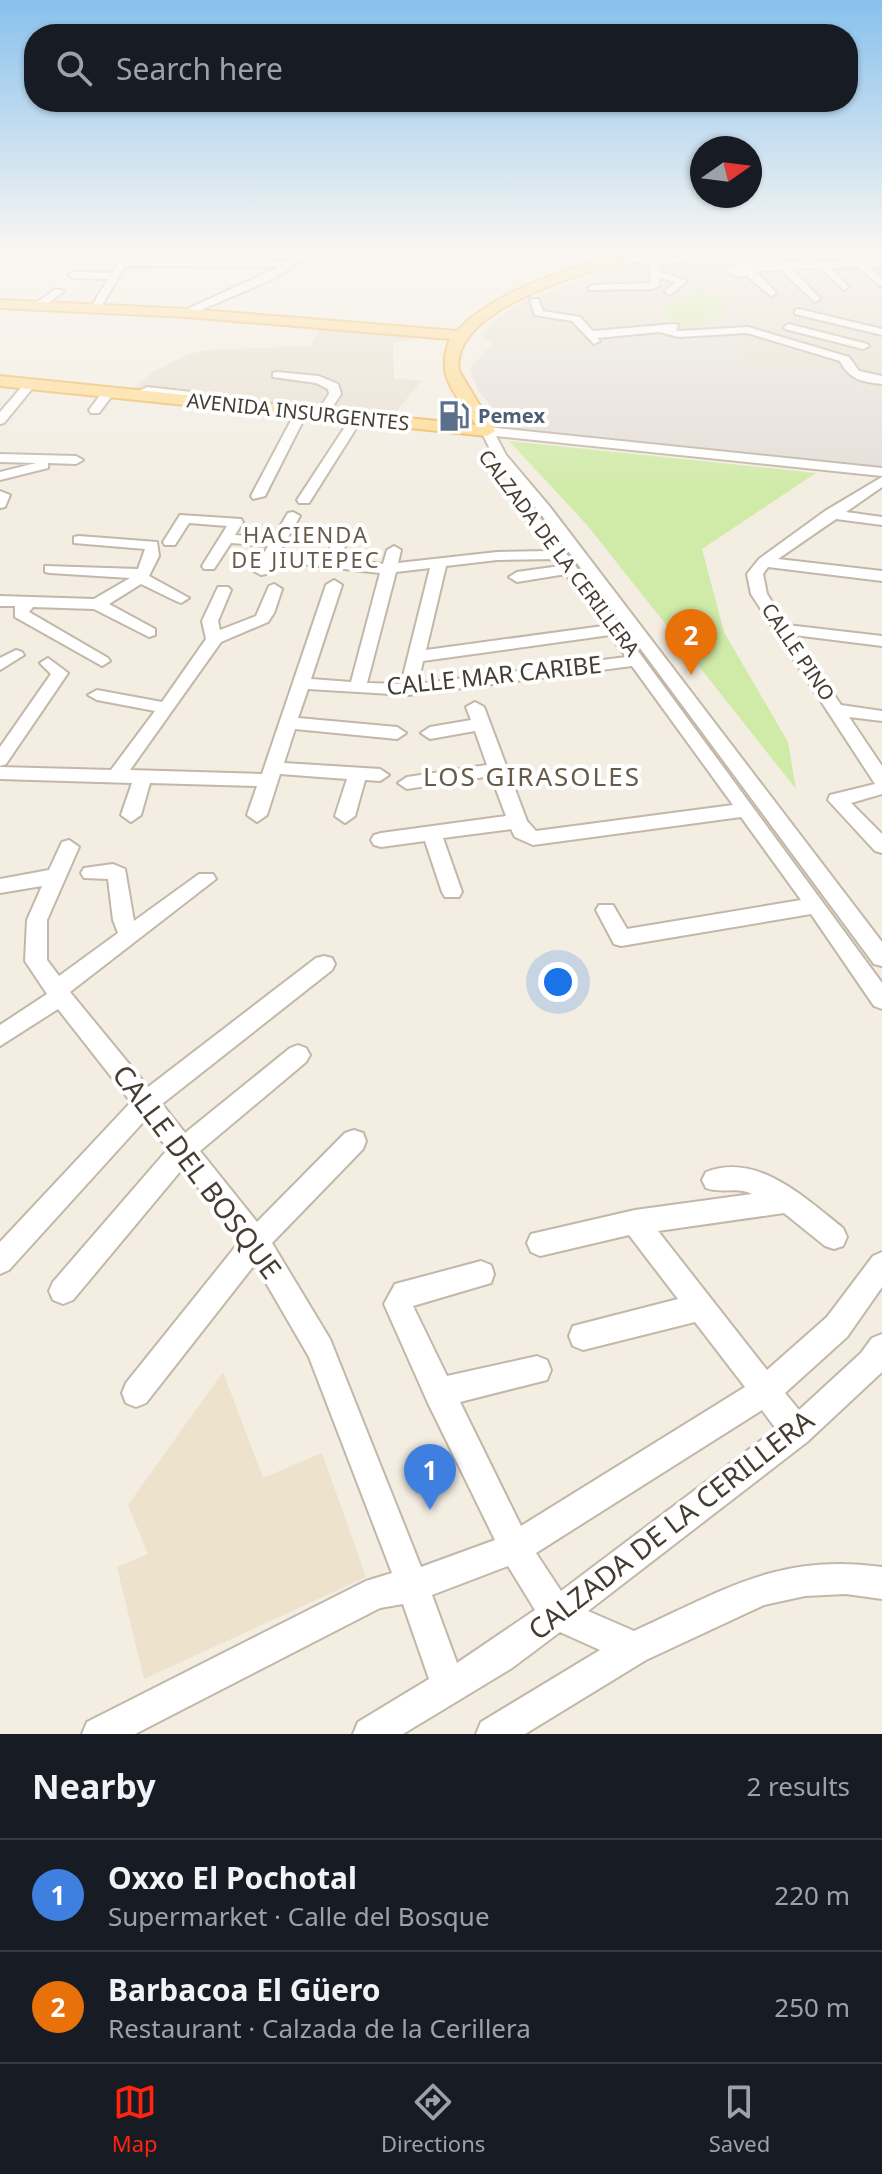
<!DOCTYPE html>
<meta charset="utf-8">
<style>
:root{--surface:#171b24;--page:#20242c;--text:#f1f3f6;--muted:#9ea1a6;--line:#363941;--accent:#ff240d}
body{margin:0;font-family:"Noto Sans",sans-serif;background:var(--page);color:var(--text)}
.compass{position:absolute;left:690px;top:136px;width:72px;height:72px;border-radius:50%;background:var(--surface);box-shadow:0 2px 6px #0004;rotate:76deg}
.you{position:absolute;left:558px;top:982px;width:28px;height:28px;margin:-20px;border:6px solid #fff;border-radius:50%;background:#1a73e8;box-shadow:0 0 0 12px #1a73e833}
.badge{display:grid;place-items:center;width:52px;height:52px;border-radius:50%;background:var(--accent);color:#fff;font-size:26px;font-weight:700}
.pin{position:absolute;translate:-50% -66px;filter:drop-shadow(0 2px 4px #0008)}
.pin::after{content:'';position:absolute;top:42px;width:28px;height:24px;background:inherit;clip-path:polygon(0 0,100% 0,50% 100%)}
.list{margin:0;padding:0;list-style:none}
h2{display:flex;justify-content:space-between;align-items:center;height:104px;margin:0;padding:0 32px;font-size:34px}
h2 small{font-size:26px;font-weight:400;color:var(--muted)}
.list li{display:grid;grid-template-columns:52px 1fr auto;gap:24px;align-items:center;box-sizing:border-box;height:112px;padding:0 32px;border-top:2px solid var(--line)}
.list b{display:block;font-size:30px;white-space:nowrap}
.list p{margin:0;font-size:26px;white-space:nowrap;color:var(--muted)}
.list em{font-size:26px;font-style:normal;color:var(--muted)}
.icon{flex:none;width:44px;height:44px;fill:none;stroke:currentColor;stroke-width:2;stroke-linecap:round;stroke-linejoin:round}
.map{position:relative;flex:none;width:882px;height:1734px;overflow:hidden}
.search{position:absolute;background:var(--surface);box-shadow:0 2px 6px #0004;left:24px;right:24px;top:24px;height:88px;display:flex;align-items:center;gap:20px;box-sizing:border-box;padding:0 28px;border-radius:32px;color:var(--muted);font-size:30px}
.sheet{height:328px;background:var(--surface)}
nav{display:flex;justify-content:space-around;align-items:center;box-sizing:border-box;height:112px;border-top:2px solid var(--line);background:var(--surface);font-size:22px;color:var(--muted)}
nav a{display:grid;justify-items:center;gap:4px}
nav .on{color:var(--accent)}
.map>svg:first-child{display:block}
.residential{fill:#e7dfd0}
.industrial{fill:#e4ded8}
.education{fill:#ede2cb}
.green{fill:#d0eba8}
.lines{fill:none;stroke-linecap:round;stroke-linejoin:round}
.minor-casing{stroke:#c2b7a8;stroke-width:4}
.major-casing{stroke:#ecb757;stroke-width:4}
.minor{fill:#fff;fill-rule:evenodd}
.major{fill:#ffd98f;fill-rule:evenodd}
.wall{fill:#baafa0}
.labels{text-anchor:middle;stroke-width:8;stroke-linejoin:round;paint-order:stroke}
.far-street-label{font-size:20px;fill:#453d33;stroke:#fff}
.far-service-label{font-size:20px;font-weight:bold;fill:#4e5e75;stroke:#fff;text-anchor:start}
.far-neighbourhood-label{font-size:22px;letter-spacing:2px;fill:#685a49;stroke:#fff}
.street-label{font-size:24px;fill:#453d33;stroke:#fff}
.neighbourhood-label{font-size:26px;letter-spacing:2px;fill:#685a49;stroke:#fff}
.near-street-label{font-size:28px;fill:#453d33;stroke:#fff}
</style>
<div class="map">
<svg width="882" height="1734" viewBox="0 0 882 1734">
<rect width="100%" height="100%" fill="#f3ede2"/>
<g class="residential">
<polygon points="663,250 845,250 855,261 882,260 882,400 845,372 735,367 739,332 568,347 493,343 481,336 494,320 521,303"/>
<polygon points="322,325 436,335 393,343 394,379 422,380 391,418 131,390 151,373 187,355 205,350 310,346"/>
</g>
<polygon class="industrial" points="742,332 743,349 736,367 845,372 882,400 882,469 510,431 478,390 470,369 493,343 568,347"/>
<polygon class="education" points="223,1372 263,1478 322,1453 366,1577 144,1679 117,1567 148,1554 128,1505"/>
<g class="green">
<path d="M697 290C710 293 724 294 727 308 703 324 682 337 658 312Z"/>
<polygon points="509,441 816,473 702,549 724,632 788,742 796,789 587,525"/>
</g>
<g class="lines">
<defs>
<g id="minor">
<polygon points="307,250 318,250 273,279 187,316 183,315 183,311 279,267 125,266 101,307 96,310 91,307 108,279 73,278 68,275 73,272 111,273 122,260 288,261"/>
<polygon points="681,250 691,250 682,262 664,264 659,261 676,257"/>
<polygon points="616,251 659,263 661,272 687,281 670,295 665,292 675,282 660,278 659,286 652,289 589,290 588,288 593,285 650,283 651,266 613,256"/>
<polygon points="882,260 882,266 869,266 882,278 882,287 858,267 831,268 849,287 844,290 821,268 792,269 819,297 820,299 815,302 781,270 756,271 776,293 771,296 747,276 740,277 724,271 738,263"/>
<polygon points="55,289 64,291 44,307 36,307 36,303"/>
<path d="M530 299H538L543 311 580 317 593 331 674 324 678 325 676 330 679 331 748 327 849 357 859 371 882 376V384C863 382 849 380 840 361L747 333 679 337 659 332 597 338 600 341 594 344 572 321 535 315Z"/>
<polygon points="799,309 882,329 882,335 795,314 795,310"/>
<polygon points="789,324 867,344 869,346 863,349 785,329 784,327"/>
<polygon points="277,372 319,376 338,384 341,394 326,417 318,417 316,414 329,394 328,389 316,383 273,377 273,373"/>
<polygon points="26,382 36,384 4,423 0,424 0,412"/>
<polygon points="147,387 200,393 206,397 202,405 194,405 193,400 148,395 137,399 131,395"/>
<polygon points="104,390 114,393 99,413 91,413 89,410"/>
<polygon points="301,409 307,413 265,496 253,499 251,496 295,413"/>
<polygon points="352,416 362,419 309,503 299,503 297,500"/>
<polygon points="487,427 882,468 882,476 496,436 506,455 550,507 882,942 882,966 874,964 540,513 495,459 481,431"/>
<polygon points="0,454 76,456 83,460 76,464 48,463 48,468 0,480 0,472 36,463 0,462"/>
<polygon points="882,477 882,487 846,512 882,517 882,525 836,519 778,559 882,571 882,581 768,567 763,574 767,594 787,625 882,636 882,646 794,635 841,705 882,711 882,721 849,717 882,766 882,794 851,803 882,834 882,853 875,851 828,800 830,795 875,784 751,594 747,574 759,559 825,511"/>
<polygon points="0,491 10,495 5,507 0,508"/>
<path d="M516 491 521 492 882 983V1009L874 1006 811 914 621 946 614 944 596 910 599 905H613L627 929 801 900 741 817 533 845 515 837 511 829 443 838 462 892 459 897H445L442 892 425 841 381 847 374 845 371 840 374 835 381 833 506 816 491 776 407 789 398 783 407 777 487 765 475 731 430 739 421 733 430 727 471 720 466 707 475 702 484 707 527 821 536 831 733 805 632 666 408 695 308 689 298 718 397 727 406 733 397 739 295 729 284 763 380 769 389 775 380 781 365 780 355 816 345 823 335 816 347 779 280 774 267 815 257 822 247 815 257 786 150 783 141 815 131 822 121 815 132 783 0 779V767L111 770 155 711 97 700 88 695 97 690 162 702 206 639 202 621 218 587H228L231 590 218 621 220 630 256 616 269 586 274 584 282 589 274 613 268 622 221 642 130 770 262 774 326 585 334 580 342 585 311 679 351 682 380 573 274 561 266 574 261 575 254 571 268 546 231 543 214 569H204L202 566 227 526 189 523 175 545H165L163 542 180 515 241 519 243 522 235 535 273 538 288 513 293 512 300 516 279 553 325 558 336 536 343 532 350 536 339 559 383 564 387 550 394 546 401 550 398 563 497 552 549 551 509 495ZM556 559 560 566 517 572 509 577 517 582 566 574 603 626 426 650 446 566 497 560ZM430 568 401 684 367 683 396 572ZM610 635 626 657 418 684 423 661Z"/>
<polygon points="79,536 157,542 159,556 149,576 189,598 181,603 176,601 141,584 109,604 155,629 155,635 149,637 94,609 33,607 29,612 108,658 110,661 102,666 15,617 15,606 0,606 0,596 94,599 130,578 50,573 45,572 45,566 138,569 145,549 74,543 74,537"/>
<polygon points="16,650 22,652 24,655 0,670 0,658"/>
<polygon points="48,658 68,673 6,764 0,766 0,747 51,674 40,663"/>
<path d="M69 840 79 847 47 920V960L59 976 118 933 113 920 108 879 84 878 81 873 84 868 113 864 125 869 134 921 199 874H213L216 879 70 992 148 1087 316 958 324 956 332 958 335 964 332 970 162 1104 185 1133 290 1048 298 1045 306 1048 310 1055 306 1062 200 1151 257 1222 345 1133 354 1130 363 1133 366 1141 363 1149 272 1243 330 1339 421 1567 495 1540 428 1403 384 1304 395 1284 481 1261 491 1265 494 1274 491 1283 413 1306 447 1376 537 1356 547 1360 551 1370 547 1380 460 1402 521 1526 745 1387 695 1322 583 1350 573 1346 569 1336 573 1326 678 1299 629 1235 540 1256 531 1252 527 1243 531 1234 635 1210 752 1194C738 1186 721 1194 706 1188L702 1180 706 1172C758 1152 805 1198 843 1228L847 1237 843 1246 834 1249 825 1246 784 1213 658 1231 767 1370 827 1317 873 1256 882 1252V1287L847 1337 785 1393 799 1410 861 1353 872 1338 882 1334V1372L807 1442 588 1611 634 1631C724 1590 779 1553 882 1567V1599L846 1594 805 1596 764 1605 646 1660 525 1734H476L481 1722 600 1650 560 1632 512 1668 403 1734H353L358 1722 429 1679 403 1604 380 1608 135 1734H82L87 1722 366 1581 392 1573 309 1357 255 1264 146 1403 136 1407 126 1403 122 1393 126 1383 240 1241 183 1168 73 1300 63 1304 53 1300 49 1291 53 1282 168 1149 145 1120 9 1270 0 1274V1242L131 1102 58 1009 0 1046V1025L47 994 25 961 27 920 42 886 0 893V879L49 870 62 842ZM762 1410 776 1429 561 1591 536 1553ZM508 1566 535 1610 457 1663 432 1595Z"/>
</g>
<path id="major" d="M629 250H646C634 259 615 263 600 268 559 282 450 315 459 371L495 431 487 436 0 386V376L476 425C457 394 434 378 450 339L187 317 0 308V300L187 309 457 331C500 286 572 270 629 250Z"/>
</defs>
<use href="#minor" class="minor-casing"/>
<use href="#major" class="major-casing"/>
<use href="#minor" class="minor"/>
<use href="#major" class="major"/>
</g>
<polygon class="wall" points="854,250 882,250 882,255 859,255"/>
<linearGradient id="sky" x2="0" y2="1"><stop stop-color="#88c1ed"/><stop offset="0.51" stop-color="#faf7f2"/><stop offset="1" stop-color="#faf7f2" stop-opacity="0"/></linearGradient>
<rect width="882" height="492" fill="url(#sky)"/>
<defs>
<symbol id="fuel-bare" viewBox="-9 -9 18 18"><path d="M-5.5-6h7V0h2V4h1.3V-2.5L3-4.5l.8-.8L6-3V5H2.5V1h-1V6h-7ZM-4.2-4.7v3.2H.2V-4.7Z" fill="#5c6f8a" stroke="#fff" stroke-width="2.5" paint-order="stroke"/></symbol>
</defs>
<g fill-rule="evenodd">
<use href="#fuel-bare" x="432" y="394" width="44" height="44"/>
</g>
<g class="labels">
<g class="far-street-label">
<text transform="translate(298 412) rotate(6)" y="7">AVENIDA INSURGENTES</text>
<text transform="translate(559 553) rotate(53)" y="7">CALZADA DE LA CERILLERA</text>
<text transform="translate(798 652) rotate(56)" y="7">CALLE PINO</text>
</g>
<g class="far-service-label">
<text x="478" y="423">Pemex</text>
</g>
<g class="far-neighbourhood-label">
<text x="306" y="543">HACIENDA<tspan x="306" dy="25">DE JIUTEPEC</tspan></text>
</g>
<g class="street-label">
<text transform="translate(494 676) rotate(-6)" y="8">CALLE MAR CARIBE</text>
</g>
<g class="neighbourhood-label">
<text x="532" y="786">LOS GIRASOLES</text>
</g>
<g class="near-street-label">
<text transform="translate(197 1172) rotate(53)" y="10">CALLE DEL BOSQUE</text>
<text transform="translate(671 1525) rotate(-38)" y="10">CALZADA DE LA CERILLERA</text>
</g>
</g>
</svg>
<svg class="compass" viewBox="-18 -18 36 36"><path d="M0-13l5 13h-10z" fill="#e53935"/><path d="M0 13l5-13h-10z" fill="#9ea1a6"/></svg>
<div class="you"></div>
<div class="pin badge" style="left:430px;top:1510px;background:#3f7fe0">1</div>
<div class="pin badge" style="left:691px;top:675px;background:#e8710a">2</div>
<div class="search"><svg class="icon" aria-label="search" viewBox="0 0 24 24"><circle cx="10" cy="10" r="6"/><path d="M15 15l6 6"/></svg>Search here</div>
</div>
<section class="sheet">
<h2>Nearby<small>2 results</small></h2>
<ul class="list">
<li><span class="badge" style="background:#3f7fe0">1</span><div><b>Oxxo El Pochotal</b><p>Supermarket · Calle del Bosque</p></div><em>220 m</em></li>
<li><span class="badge" style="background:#e8710a">2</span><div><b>Barbacoa El Güero</b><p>Restaurant · Calzada de la Cerillera</p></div><em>250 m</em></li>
</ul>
</section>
<nav>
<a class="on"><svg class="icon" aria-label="map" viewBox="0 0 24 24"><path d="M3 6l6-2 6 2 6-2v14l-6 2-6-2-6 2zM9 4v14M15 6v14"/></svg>Map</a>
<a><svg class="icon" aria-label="directions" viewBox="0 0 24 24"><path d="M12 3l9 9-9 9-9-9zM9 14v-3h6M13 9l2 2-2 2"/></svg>Directions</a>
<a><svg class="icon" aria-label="saved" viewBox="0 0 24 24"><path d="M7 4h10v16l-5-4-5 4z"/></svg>Saved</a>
</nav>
